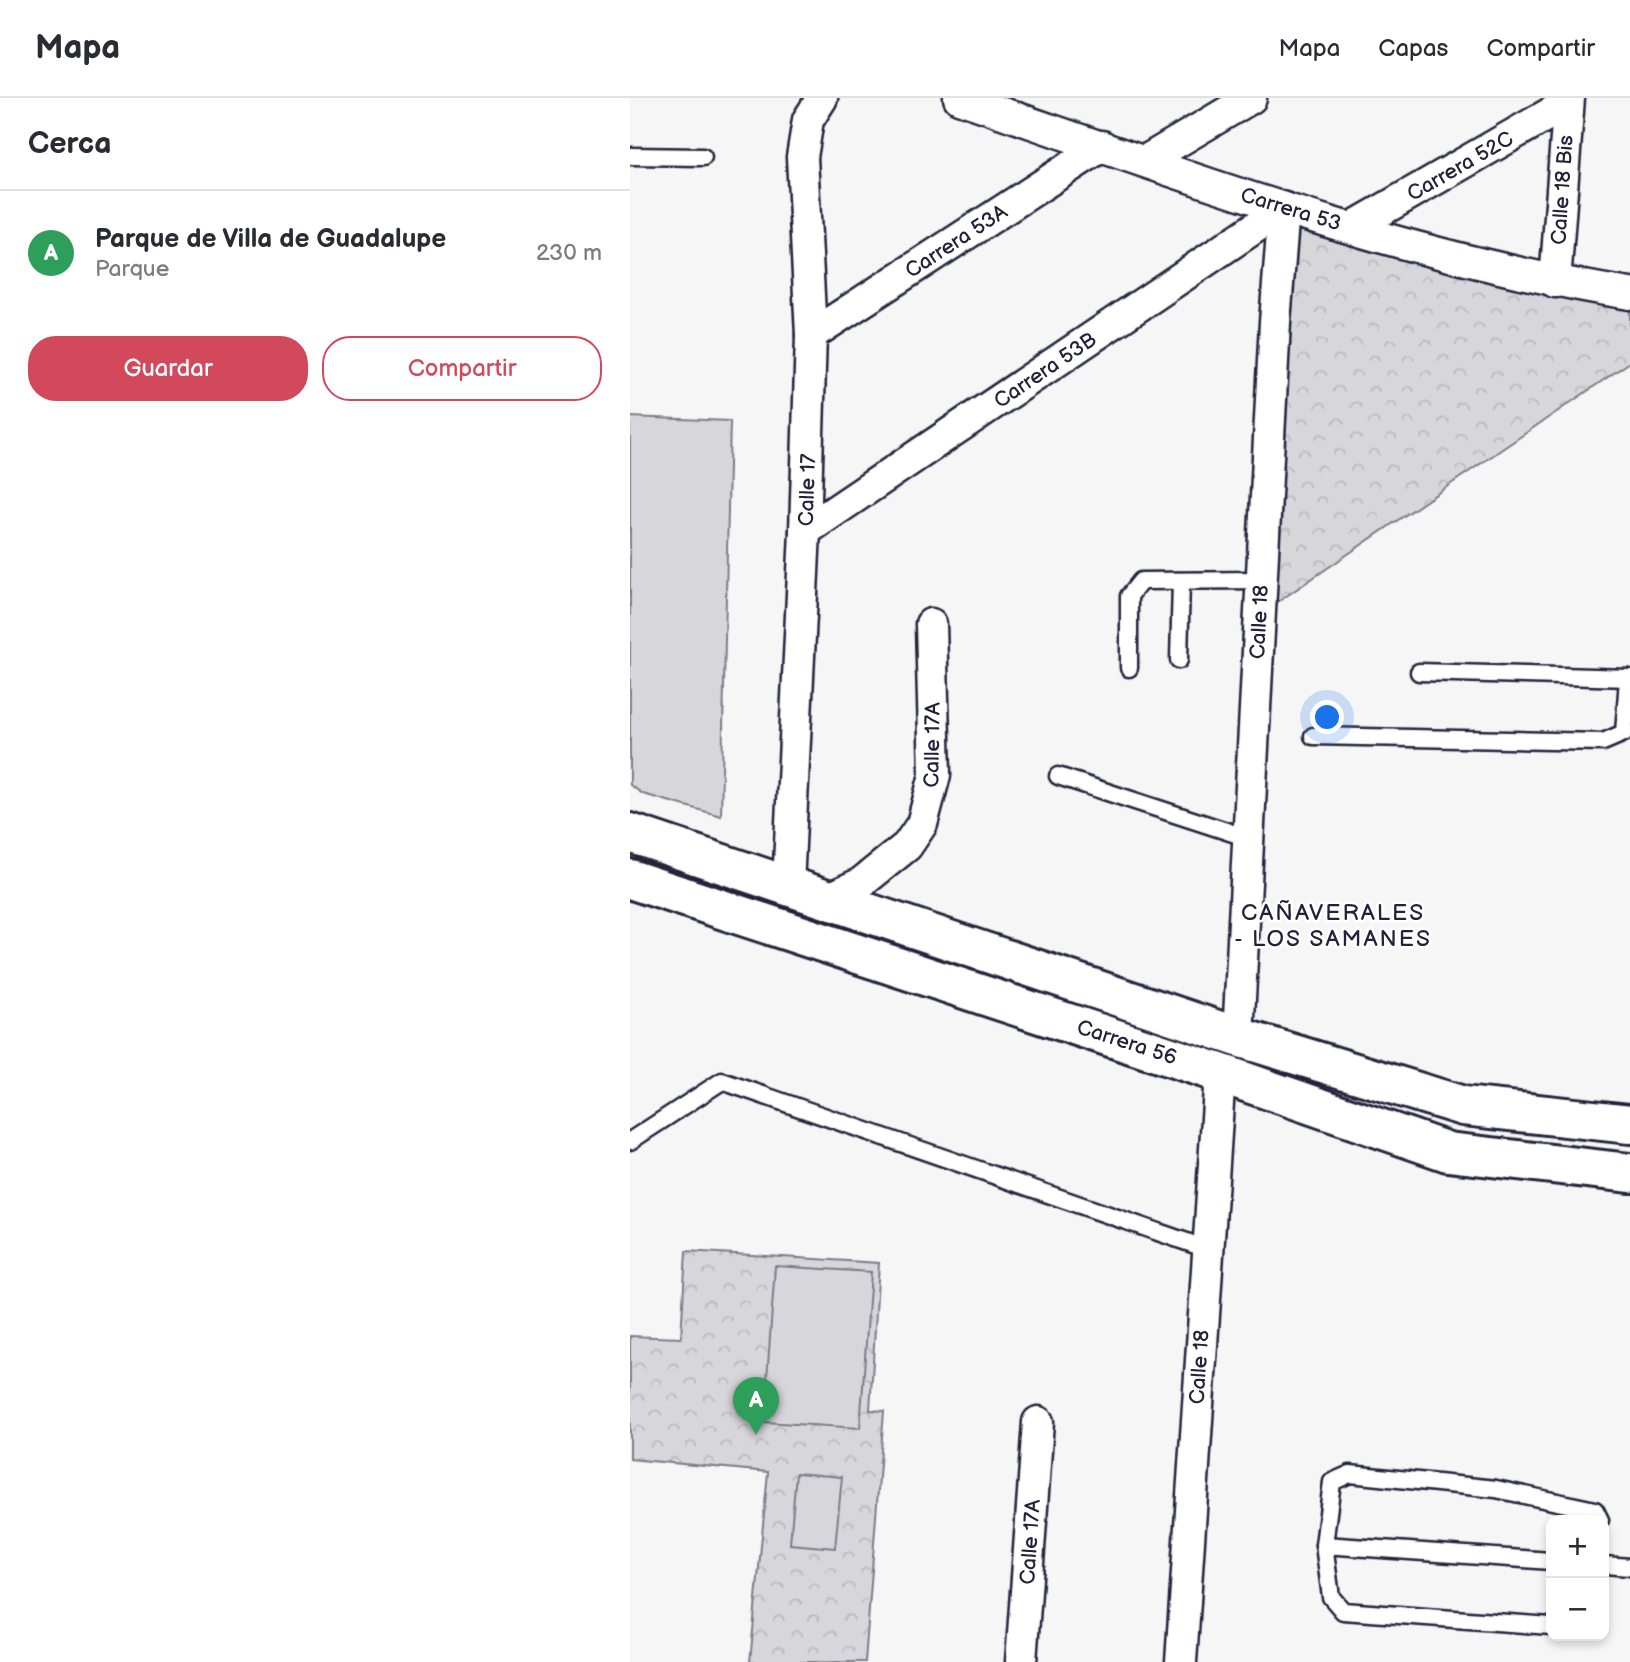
<!DOCTYPE html>
<html lang="es">
<meta charset="utf-8">
<style>
:root{--surface:#fff;--page:#f2f2f3;--text:#2b2b33;--muted:#7c7c81;--line:#e1e1e2;--accent:#d1495b}
body{margin:0;font-family:"Balsamiq Sans",sans-serif;background:var(--page);color:var(--text)}
.controls{position:absolute;right:21px;bottom:21px;display:grid;overflow:hidden;border-radius:14px;box-shadow:0 4px 10px #0003}
.controls button{width:63px;height:63px;display:grid;place-items:center;padding:0;border:0;border-bottom:2px solid var(--line);background:var(--surface);color:var(--text);font:35px sans-serif}
.you{position:absolute;left:698px;top:620px;width:24px;height:24px;margin:-18px;border:5px solid #fff;border-radius:50%;background:#1a73e8;box-shadow:0 0 0 10px #1a73e833}
.badge{display:grid;place-items:center;width:46px;height:46px;border-radius:50%;background:var(--accent);color:#fff;font-size:23px;font-weight:700}
.pin{position:absolute;translate:-50% -58px;filter:drop-shadow(0 2px 4px #0008)}
.pin::after{content:'';position:absolute;top:37px;width:24px;height:21px;background:inherit;clip-path:polygon(0 0,100% 0,50% 100%)}
.list{margin:0;padding:0;list-style:none}
h2{display:flex;justify-content:space-between;align-items:center;height:91px;margin:0;padding:0 28px;font-size:30px}
h2 small{font-size:23px;font-weight:400;color:var(--muted)}
.list li{display:grid;grid-template-columns:46px 1fr auto;gap:21px;align-items:center;box-sizing:border-box;height:126px;padding:0 28px;border-top:2px solid var(--line)}
.list b{display:block;font-size:26px;white-space:nowrap}
.list p{margin:0;font-size:23px;white-space:nowrap;color:var(--muted)}
.list em{font-size:23px;font-style:normal;color:var(--muted)}
.actions{display:flex;gap:14px;padding:21px 28px}
.actions a{flex:1;padding:16px 0;border:2px solid var(--accent);border-radius:28px;text-align:center;font-size:24px;color:var(--accent)}
.actions .main{background:var(--accent);color:#fff}
.map{position:relative;flex:none;width:1000px;height:1564px;overflow:hidden}
header{display:flex;align-items:center;gap:42px;box-sizing:border-box;height:98px;padding:0 35px;background:var(--surface);border-bottom:2px solid var(--line)}
header strong{font-size:33px}
nav{display:flex;gap:38px;margin-inline-start:auto;font-size:24px}
main{display:flex}
aside{flex:1;background:var(--surface)}
.map>svg:first-child{display:block}
.park{fill:url(#park-crowns);stroke:#7c7c8b;stroke-width:2}
.garden{fill:#d7d7db;stroke:#7c7c8b;stroke-width:2}
.lines{fill:none;stroke-linecap:round;stroke-linejoin:round}
.lane-casing{stroke:#22223b;stroke-width:21}
.street-casing{stroke:#22223b;stroke-width:35}
.secondary-casing{stroke:#22223b;stroke-width:44}
.lane{stroke:#fff;stroke-width:16}
.street{stroke:#fff;stroke-width:30}
.secondary{stroke:#fff;stroke-width:38}
.labels{text-anchor:middle;stroke-width:5;stroke-linejoin:round;paint-order:stroke}
.street-label{font-size:21px;fill:#22223b;stroke:#fff}
.neighbourhood-label{font-size:23px;letter-spacing:2px;fill:#22223b;stroke:#fff}
</style>
<header>
<strong>Mapa</strong>
<nav><a>Mapa</a><a>Capas</a><a>Compartir</a></nav>
</header>
<main>
<aside>
<h2>Cerca<small></small></h2>
<ul class="list">
<li><span class="badge" style="background:#2e9e5b">A</span><div><b>Parque de Villa de Guadalupe</b><p>Parque</p></div><em>230 m</em></li>
</ul>
<div class="actions"><a class="main">Guardar</a><a>Compartir</a></div>
</aside>
<div class="map">
<svg width="1000" height="1564" viewBox="0 0 1000 1564">
<defs>
<pattern id="park-crowns" width="20" height="18" patternUnits="userSpaceOnUse" patternTransform="scale(1.75)"><rect width="20" height="18" fill="#d7d7db"/><path d="M2 6a3 3 0 1 1 6 0M12 15a3 3 0 1 1 6 0" fill="none" stroke="#b8b8bd"/></pattern>
</defs>
<rect width="100%" height="100%" fill="#f6f6f7"/>
<filter id="ink" filterUnits="userSpaceOnUse"><feTurbulence type="fractalNoise" baseFrequency=".0143" numOctaves="2"/><feDisplacementMap in="SourceGraphic" scale="14" xChannelSelector="R" yChannelSelector="G"/><feConvolveMatrix kernelMatrix="1 2 1 2 8 2 1 2 1" color-interpolation-filters="sRGB"/></filter>
<g filter="url(#ink)">
<g class="park">
<polygon points="654,110 1000,196 1000,264 630,516"/>
<polygon points="56,1153 249,1165 240,1312 254,1313 235,1564 120,1564 138,1374 0,1361 0,1238 51,1240"/>
</g>
<g class="garden">
<polygon points="0,319 100,323 91,718 13,696 0,687"/>
<polygon points="145,1168 241,1174 230,1330 134,1324"/>
<polygon points="166,1375 212,1379 205,1450 160,1446"/>
</g>
<g class="lines">
<defs>
<g id="lane">
<polyline points="0,58 73,59"/>
<polyline points="549,562 551,483"/>
<polyline points="499,570 499,498 511,483 632,482"/>
<polyline points="789,574 1000,580"/>
<polyline points="683,638 973,644 994,635 998,580"/>
<polyline points="428,678 618,740"/>
<polyline points="0,1043 92,983 577,1151"/>
<polyline points="694,1447 921,1463"/>
<polyline points="974,1467 1000,1469"/>
<polyline points="921,1528 713,1513 701,1499 694,1447 702,1384 720,1376 866,1391 965,1412 970,1422"/>
</g>
<g id="street">
<path d="M329 0C549 75 770 159 1000 196"/>
<polyline points="515,63 621,0"/>
<polyline points="721,130 938,5"/>
<polyline points="925,184 939,0"/>
<polyline points="181,237 472,48"/>
<polyline points="175,433 654,110"/>
<polyline points="158,788 175,433 181,237 172,59 178,22 192,0"/>
<polyline points="197,801 231,785 277,748 292,726 305,677 301,526"/>
<polyline points="608,939 645,224 654,110"/>
<polyline points="391,1564 408,1324"/>
<polyline points="551,1564 590,975"/>
</g>
<g id="secondary">
<polyline points="0,735 608,939 833,1008 1000,1026"/>
<polyline points="0,781 590,975 818,1054 1000,1075"/>
</g>
</defs>
<use href="#lane" class="lane-casing"/>
<use href="#street" class="street-casing"/>
<use href="#secondary" class="secondary-casing"/>
<use href="#lane" class="lane"/>
<use href="#street" class="street"/>
<use href="#secondary" class="secondary"/>
</g>
</g>
<g class="labels">
<g class="street-label">
<text transform="translate(830 68) rotate(-30)" y="7">Carrera 52C</text>
<text transform="translate(932 92) rotate(-86)" y="7">Calle 18 Bis</text>
<text transform="translate(661 111) rotate(17)" y="7">Carrera 53</text>
<text transform="translate(326 143) rotate(-33)" y="7">Carrera 53A</text>
<text transform="translate(415 272) rotate(-34)" y="7">Carrera 53B</text>
<text transform="translate(177 392) rotate(-88)" y="7">Calle 17</text>
<text transform="translate(629 524) rotate(-87)" y="7">Calle 18</text>
<text transform="translate(302 647) rotate(-89)" y="7">Calle 17A</text>
<text transform="translate(497 944) rotate(18)" y="7">Carrera 56</text>
<text transform="translate(569 1269) rotate(-86)" y="7">Calle 18</text>
<text transform="translate(400 1444) rotate(-86)" y="7">Calle 17A</text>
</g>
<g class="neighbourhood-label">
<text x="703" y="822">CAÑAVERALES<tspan x="703" dy="26">- LOS SAMANES</tspan></text>
</g>
</g>
</svg>
<div class="controls">
<button>+</button>
<button>−</button>
</div>
<div class="you"></div>
<div class="pin badge" style="left:126px;top:1337px;background:#2e9e5b">A</div>
</div>
</main>
